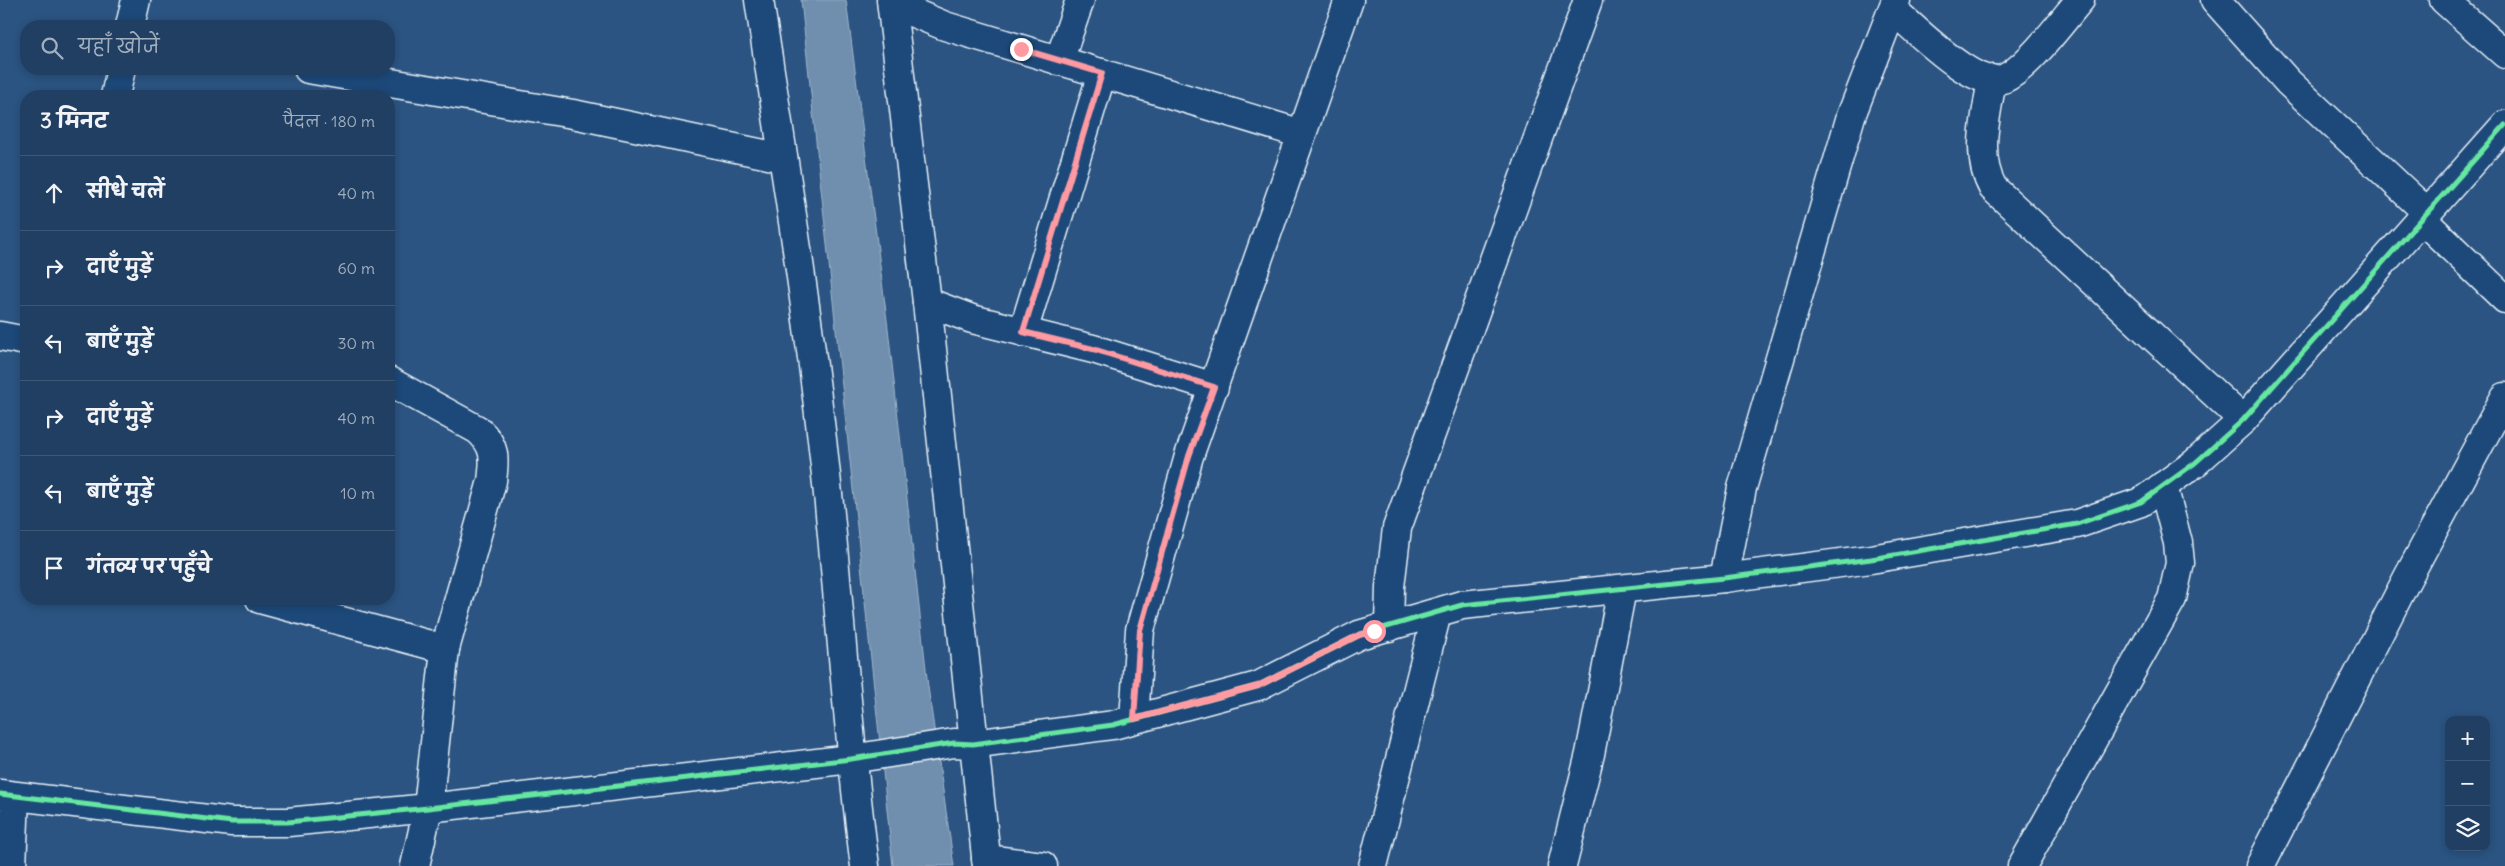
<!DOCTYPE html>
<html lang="hi">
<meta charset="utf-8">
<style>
:root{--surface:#203f62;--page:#284668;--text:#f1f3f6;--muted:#a2afbe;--line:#3d5877}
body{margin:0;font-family:Delius,"Playpen Sans Deva",sans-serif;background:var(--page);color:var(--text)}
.controls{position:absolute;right:15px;bottom:15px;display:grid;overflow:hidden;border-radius:10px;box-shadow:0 2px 8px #0003}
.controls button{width:45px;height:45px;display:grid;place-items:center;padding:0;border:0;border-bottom:1px solid var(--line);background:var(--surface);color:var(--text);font:25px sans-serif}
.stop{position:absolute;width:15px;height:15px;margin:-11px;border:4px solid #ff9aa2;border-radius:50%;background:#fff}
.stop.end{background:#ff9aa2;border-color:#fff;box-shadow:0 1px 5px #0008}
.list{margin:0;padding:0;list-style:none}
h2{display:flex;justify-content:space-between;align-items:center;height:65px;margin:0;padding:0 20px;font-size:21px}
h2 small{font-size:16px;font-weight:400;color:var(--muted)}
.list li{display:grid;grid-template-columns:32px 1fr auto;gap:15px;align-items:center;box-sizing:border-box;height:75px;padding:0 20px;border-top:1px solid var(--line)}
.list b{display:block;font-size:19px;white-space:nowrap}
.list em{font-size:16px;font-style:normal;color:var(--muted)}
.icon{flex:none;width:28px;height:28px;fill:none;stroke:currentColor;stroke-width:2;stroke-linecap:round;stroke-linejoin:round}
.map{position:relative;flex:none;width:2505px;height:866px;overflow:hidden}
.search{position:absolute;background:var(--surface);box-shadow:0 2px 8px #0003;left:20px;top:20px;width:375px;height:55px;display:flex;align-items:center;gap:12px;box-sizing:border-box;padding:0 18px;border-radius:20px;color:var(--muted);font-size:19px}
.panel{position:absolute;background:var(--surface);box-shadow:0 2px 8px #0003;left:20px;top:90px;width:375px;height:515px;border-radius:20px}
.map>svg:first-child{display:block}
.water{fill:#708ead;stroke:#a0b6cb}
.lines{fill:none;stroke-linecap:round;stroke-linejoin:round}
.minor-casing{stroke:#e8f1f8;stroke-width:31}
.minor{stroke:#1f4a7a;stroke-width:28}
.cycleway-casing{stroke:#1f4a7a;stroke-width:8}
.cycleway{stroke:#66e7a1;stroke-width:5}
.route{stroke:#ff9aa2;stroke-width:6}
</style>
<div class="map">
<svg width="2505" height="866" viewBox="0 0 2505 866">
<rect width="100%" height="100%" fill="#2b5482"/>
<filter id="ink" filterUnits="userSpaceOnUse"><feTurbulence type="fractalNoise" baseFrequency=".02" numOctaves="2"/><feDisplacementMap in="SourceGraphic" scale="10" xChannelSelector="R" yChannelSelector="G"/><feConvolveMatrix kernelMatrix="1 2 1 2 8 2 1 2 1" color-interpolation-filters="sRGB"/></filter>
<g filter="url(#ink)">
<polygon class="water" points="801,0 846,0 888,328 928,687 954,866 893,866"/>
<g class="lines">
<defs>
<g id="minor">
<path d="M759 0C785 168 812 335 829 504 841 625 849 746 865 866"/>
<polyline points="891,0 927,302 987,866"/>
<polyline points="2215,0 2288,82 2416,202 2428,211"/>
<polyline points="2444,0 2505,54"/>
<polyline points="892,4 945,26 1302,134"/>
<path d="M1893 10C1915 28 1974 90 2003 79 2027 69 2062 21 2080 0"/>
<polyline points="130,26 136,0"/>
<polyline points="1059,61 1080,0"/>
<polyline points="308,69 573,114 783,158"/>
<path d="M1992 79C1987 115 1974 155 1993 188L2243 420"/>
<polyline points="115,96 121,69"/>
<polyline points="2421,218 2505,299"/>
<polyline points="927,302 972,319 1093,349 1214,387"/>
<polyline points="1023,332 1102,73"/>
<polyline points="0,336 26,341"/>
<path d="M389 381 478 430C496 446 495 458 492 481L445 649 428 808 415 866"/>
<polyline points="1724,578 1742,488 1851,116 1896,0"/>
<polyline points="260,599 445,649"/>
<polyline points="1389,627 1390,587 1397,528 1588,0"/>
<polyline points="1134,719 1140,630 1189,456 1349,0"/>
<polyline points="0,794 232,822 288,822 428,808 851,759 954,743 973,744 1113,725 1258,686 1359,635 1462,605 1724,578 1871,559 2077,524 2141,502 2195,463 2243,420 2505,125"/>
<polyline points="986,859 1043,866"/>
<polyline points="12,866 15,797"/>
<polyline points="1373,866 1437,613"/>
<polyline points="1562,866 1590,754 1622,589"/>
<polyline points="2022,866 2172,599 2180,563 2178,543 2163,486"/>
<polyline points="2260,866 2407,579 2505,397"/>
</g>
</defs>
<use href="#minor" class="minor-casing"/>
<use href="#minor" class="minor"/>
<defs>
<polyline id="cycleway" points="0,794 232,822 288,822 428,808 851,759 954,743 973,744 1113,725 1258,686 1359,635 1462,605 1724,578 1871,559 2077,524 2141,502 2195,463 2243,420 2505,125"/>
</defs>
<use href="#cycleway" class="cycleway-casing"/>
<use href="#cycleway" class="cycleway"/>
</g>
</g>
<g class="lines" filter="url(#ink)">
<polyline class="route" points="1021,49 1102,73 1023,332 1093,349 1214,387 1189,456 1140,630 1134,719 1258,686 1359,635 1374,631"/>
</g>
</svg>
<div class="controls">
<button>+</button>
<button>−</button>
<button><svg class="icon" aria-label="layers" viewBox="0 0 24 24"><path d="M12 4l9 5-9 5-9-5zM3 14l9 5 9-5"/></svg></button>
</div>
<div class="stop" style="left:1374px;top:631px"></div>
<div class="stop end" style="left:1021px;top:49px"></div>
<div class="search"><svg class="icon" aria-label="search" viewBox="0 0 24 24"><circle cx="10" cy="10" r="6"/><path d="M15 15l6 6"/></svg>यहाँ खोजें</div>
<section class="panel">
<h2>3 मिनट<small>पैदल · 180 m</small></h2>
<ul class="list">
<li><svg class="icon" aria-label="ahead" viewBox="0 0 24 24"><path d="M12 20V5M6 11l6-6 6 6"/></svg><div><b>सीधे चलें</b></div><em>40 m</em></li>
<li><svg class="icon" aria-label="right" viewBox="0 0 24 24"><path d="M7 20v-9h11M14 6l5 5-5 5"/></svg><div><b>दाएँ मुड़ें</b></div><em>60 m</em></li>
<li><svg class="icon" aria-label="left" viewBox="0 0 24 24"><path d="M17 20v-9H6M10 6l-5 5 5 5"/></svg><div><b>बाएँ मुड़ें</b></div><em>30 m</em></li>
<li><svg class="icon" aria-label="right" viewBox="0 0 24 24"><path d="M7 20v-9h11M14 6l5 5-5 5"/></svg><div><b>दाएँ मुड़ें</b></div><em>40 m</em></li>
<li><svg class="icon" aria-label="left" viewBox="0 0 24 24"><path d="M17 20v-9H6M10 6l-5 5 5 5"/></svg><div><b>बाएँ मुड़ें</b></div><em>10 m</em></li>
<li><svg class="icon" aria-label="arrive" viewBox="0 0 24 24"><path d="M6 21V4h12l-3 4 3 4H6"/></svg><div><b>गंतव्य पर पहुँचे</b></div></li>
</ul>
</section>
</div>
